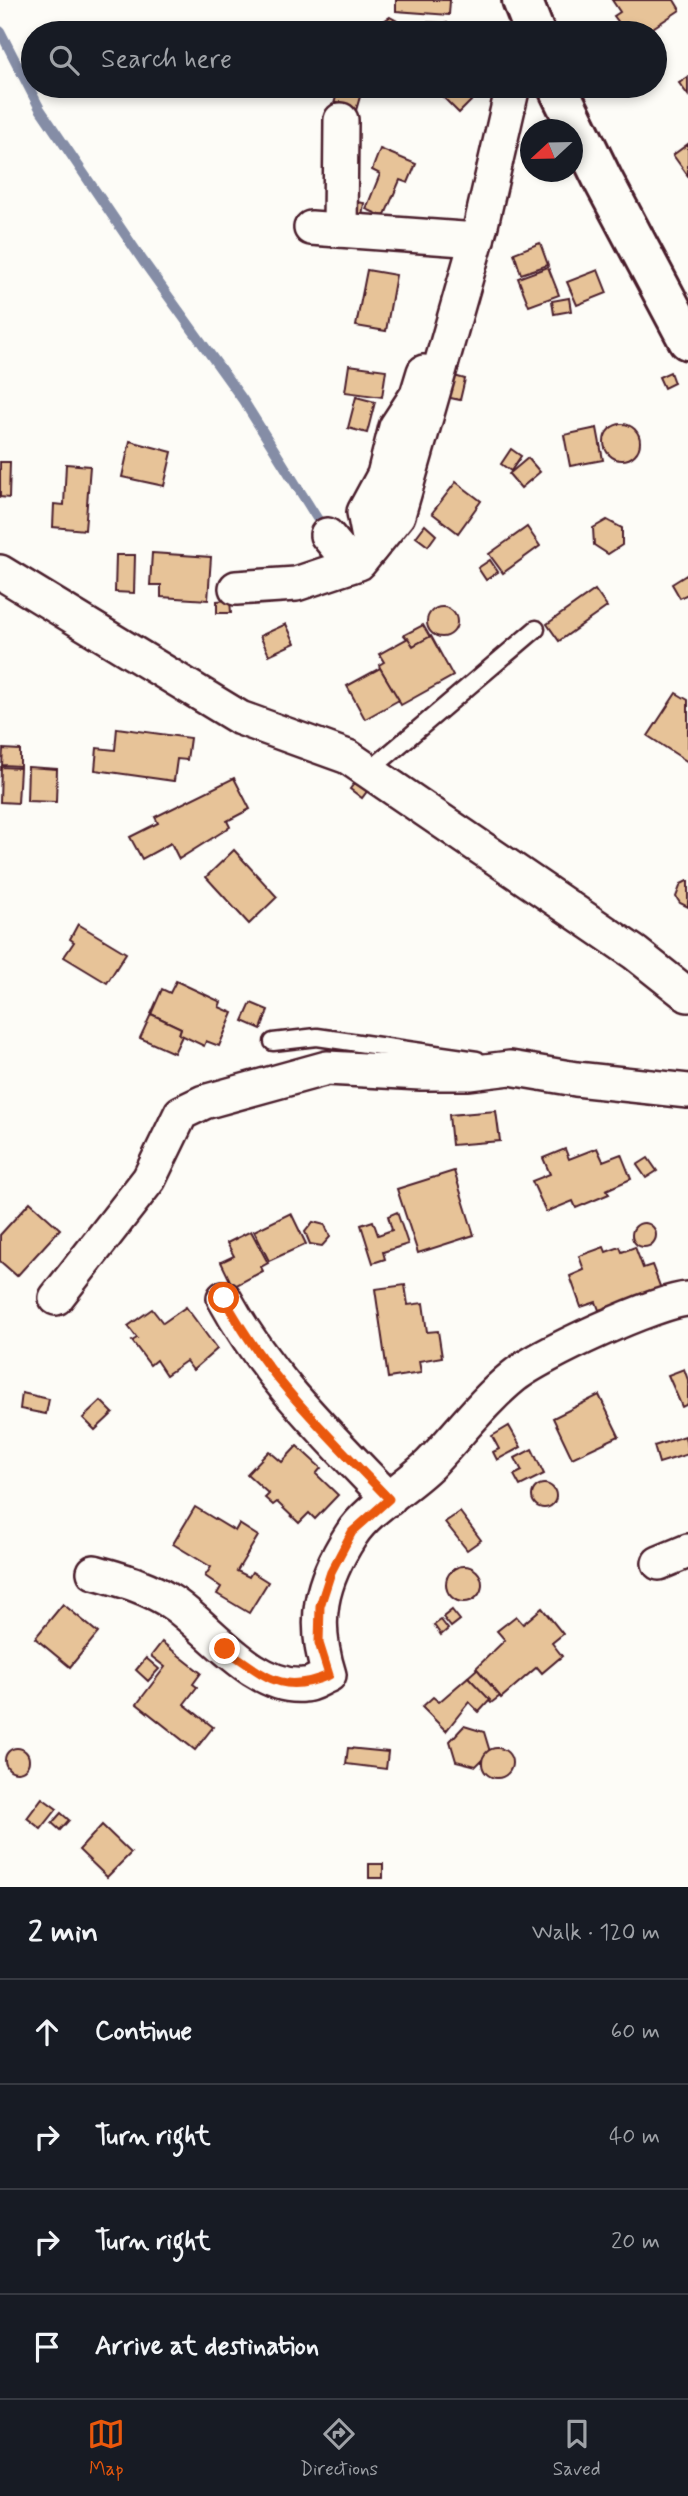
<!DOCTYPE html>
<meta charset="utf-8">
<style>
:root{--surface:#171b24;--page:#242831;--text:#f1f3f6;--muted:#9ea1a6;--line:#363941;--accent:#ea580c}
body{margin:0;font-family:Mynerve,sans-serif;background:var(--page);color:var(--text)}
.compass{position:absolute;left:520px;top:119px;width:63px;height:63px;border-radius:50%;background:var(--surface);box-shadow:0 4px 10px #0003;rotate:248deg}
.stop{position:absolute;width:21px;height:21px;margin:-16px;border:5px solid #ea580c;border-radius:50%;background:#fff}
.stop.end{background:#ea580c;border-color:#fff;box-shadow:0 2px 7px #0008}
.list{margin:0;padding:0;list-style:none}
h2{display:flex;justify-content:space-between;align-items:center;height:91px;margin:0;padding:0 28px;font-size:30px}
h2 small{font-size:23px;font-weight:400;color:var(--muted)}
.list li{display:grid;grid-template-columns:46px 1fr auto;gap:21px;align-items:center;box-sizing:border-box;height:105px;padding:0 28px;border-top:2px solid var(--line)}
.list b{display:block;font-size:26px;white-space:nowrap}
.list em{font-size:23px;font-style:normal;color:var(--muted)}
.icon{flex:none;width:38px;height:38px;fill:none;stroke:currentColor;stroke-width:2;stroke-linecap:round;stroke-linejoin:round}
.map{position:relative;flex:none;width:688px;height:1887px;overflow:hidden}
.search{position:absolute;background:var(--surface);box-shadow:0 4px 10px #0003;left:21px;right:21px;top:21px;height:77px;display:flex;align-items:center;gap:18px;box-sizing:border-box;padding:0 24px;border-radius:38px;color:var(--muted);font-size:26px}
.sheet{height:511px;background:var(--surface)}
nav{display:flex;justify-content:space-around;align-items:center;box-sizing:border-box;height:98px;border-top:2px solid var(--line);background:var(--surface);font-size:19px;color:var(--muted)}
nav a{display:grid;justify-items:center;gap:4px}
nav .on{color:var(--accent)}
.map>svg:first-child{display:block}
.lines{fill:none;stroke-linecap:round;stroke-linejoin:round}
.stream{stroke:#858da6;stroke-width:10}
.building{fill:#e7c398;stroke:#4a1f2b;stroke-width:2}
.lane-casing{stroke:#4a1f2b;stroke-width:21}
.street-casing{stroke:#4a1f2b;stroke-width:38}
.secondary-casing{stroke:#4a1f2b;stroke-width:44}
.lane{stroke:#fdfcf7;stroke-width:16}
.street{stroke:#fdfcf7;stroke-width:33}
.secondary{stroke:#fdfcf7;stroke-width:38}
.route{stroke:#ea580c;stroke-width:9}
</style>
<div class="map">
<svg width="688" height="1887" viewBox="0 0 688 1887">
<rect width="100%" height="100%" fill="#fdfcf7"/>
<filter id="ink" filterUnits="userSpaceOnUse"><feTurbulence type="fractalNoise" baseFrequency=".0143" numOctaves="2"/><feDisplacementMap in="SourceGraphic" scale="14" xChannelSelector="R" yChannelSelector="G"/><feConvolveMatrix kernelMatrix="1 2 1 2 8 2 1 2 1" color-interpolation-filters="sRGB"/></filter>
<g filter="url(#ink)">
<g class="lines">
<polyline class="stream" points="0,31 40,109 143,261 243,400 325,531"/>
</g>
<g class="building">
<polygon points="396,0 450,0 449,15 396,11"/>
<polygon points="612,0 674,0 680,10 645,33 634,33 628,25 623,28 614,16 620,12"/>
<polygon points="390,17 397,21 400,33 379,33 379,24"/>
<polygon points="410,22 447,23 446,33 410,33"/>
<polygon points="688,77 688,95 679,83"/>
<polygon points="339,86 363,86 353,121 331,115"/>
<polygon points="436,86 480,86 483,89 459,113 434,88"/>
<polygon points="688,144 688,176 673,155"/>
<polygon points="380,149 416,164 408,183 400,180 384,217 366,209 380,174 372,170"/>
<polygon points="356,202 364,203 362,217 354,216"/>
<polygon points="540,243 548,265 521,274 514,253"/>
<polygon points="548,267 559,295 529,306 518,278"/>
<polygon points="367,270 396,275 386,331 356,326"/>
<polygon points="598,270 607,293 577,305 567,282"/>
<polygon points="569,298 571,311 554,314 552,301"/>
<polygon points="349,365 386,370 382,397 345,392"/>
<polygon points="670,372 674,383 664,388 659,377"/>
<polygon points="447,374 465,379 460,400 441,396"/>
<polygon points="356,397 375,402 367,433 348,428"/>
<circle cx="622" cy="442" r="18"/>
<polygon points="597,428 603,460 570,466 564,435"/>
<polygon points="130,441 172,452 164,486 122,477"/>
<polygon points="511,449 521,456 511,471 501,464"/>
<polygon points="528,458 540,472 521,488 509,474"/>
<polygon points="0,462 10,462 9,498 0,497"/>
<polygon points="66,464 90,466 85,530 53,527 54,504 64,505"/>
<polygon points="456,482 481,501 458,533 432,513"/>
<polygon points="607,520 622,528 622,545 608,554 594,545 593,528"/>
<polygon points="425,525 436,535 428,546 416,537"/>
<polygon points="527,527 540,546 503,573 489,554"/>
<polygon points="152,553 211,557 208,600 161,597 161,585 150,585"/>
<polygon points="116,555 135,555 134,593 115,592"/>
<polygon points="490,560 498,572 486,580 478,568"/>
<polygon points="688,574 688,594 680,598 672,584"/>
<polygon points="595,590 607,607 559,641 547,624"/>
<polygon points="230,600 231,613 217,613 217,601"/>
<circle cx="442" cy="622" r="15"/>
<polygon points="286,624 295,643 269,655 260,636"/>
<polygon points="423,625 430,637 413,646 404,635"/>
<polygon points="431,636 453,676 401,705 380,668 379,665 384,662 379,654 408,638 413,646"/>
<polygon points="380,668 399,700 365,719 347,686"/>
<polygon points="676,693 688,700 688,762 648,736"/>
<polygon points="117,728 190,738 187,760 177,759 174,781 95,770 97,748 115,750"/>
<polygon points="3,749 20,750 20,766 2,765"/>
<polygon points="1,767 20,768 18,803 0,802"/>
<polygon points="28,767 57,769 56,802 27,801"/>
<polygon points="234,778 250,809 227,821 230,827 179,859 171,843 142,859 130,837 158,823 155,817"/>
<polygon points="356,781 368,790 362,798 350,789"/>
<polygon points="234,850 277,897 249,924 206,877"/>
<polygon points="687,881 688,881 688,907 680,903 676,897 681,884"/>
<polygon points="78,924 126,953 107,983 64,957 74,942 70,939"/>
<polygon points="176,981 221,1002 219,1007 233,1013 219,1046 206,1041 204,1046 179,1034 181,1028 151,1014 162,989 170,993"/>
<polygon points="251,1003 268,1010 261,1029 243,1021"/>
<polygon points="151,1014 181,1028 179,1034 182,1036 174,1053 140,1038"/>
<polygon points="496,1111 500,1141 452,1145 449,1115"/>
<polygon points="597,1148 603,1161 621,1154 631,1179 606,1190 609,1194 576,1208 573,1201 546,1212 532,1181 550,1174 543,1158 565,1149 569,1159"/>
<polygon points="648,1158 657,1171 646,1178 637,1165"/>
<polygon points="454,1171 474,1235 418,1253 397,1189"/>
<polygon points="30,1202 60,1229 17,1276 0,1261 0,1235"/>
<polygon points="397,1212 408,1244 383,1252 385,1259 373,1263 361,1225 373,1221 378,1235 392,1230 388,1216"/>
<polygon points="291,1213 306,1244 269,1261 254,1231"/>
<polygon points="313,1222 325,1225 330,1237 322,1246 310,1244 305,1232"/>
<circle cx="644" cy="1235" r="12"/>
<polygon points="251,1231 268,1263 261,1267 263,1271 233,1287 221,1262 234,1256 227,1243"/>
<polygon points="604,1247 606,1252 620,1247 622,1252 635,1247 643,1268 652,1265 661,1289 599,1310 596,1302 581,1307 570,1276 584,1270 579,1256"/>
<polygon points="405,1285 408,1305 423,1303 427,1332 438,1331 442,1357 419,1361 421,1373 388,1378 375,1289"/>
<polygon points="186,1307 217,1349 193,1370 186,1361 166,1375 156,1360 150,1365 132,1341 137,1338 128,1326 152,1309 163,1323"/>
<polygon points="684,1369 688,1380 688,1404 682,1407 668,1375"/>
<polygon points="22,1393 49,1399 46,1414 20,1409"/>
<polygon points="599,1395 619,1436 572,1458 553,1418"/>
<polygon points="101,1401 113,1413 95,1430 83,1418"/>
<polygon points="509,1426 521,1447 497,1460 493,1452 499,1449 492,1436"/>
<polygon points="685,1436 688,1454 659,1463 654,1446"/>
<polygon points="297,1446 321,1468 316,1474 338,1495 315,1519 309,1513 299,1523 277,1502 273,1505 265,1498 269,1494 247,1474 269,1451 282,1462"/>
<polygon points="532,1449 544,1474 520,1486 514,1475 522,1471 515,1458"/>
<circle cx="544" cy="1496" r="12"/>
<polygon points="195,1507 235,1531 239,1524 258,1536 237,1571 249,1577 252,1572 268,1582 249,1613 217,1594 221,1587 205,1576 211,1567 173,1544"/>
<polygon points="460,1512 481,1540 467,1550 445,1522"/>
<circle cx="464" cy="1584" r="18"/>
<polygon points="63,1604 98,1633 70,1667 35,1638"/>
<polygon points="542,1608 563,1634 552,1643 562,1656 542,1673 537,1667 501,1698 476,1668 505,1640 497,1631 516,1616 523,1624"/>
<polygon points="452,1610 460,1620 451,1627 443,1617"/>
<polygon points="441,1620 448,1629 441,1635 434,1625"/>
<polygon points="162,1642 201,1673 193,1684 197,1687 184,1704 213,1727 195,1750 137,1704 165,1667 151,1656"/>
<polygon points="146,1658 159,1669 148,1681 136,1670"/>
<polygon points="477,1669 500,1696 491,1703 468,1677"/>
<polygon points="468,1677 490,1700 479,1712 469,1702 446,1731 422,1707 433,1697 439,1702"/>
<polygon points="464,1726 484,1732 490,1752 476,1766 456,1761 450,1741"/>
<circle cx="17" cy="1760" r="12"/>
<polygon points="348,1748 388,1752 386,1769 346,1764"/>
<circle cx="497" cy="1763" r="15"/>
<polygon points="42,1798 57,1809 41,1829 27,1818"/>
<polygon points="61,1813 69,1820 60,1830 52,1823"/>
<polygon points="102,1825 131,1853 107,1877 79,1850"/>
<rect x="369" y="1864" width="14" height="14"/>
</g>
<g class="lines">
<defs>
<g id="lane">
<polyline points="369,771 536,629"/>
<polyline points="273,1042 317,1037 477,1060"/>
</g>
<g id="street">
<polyline points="311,228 477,240"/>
<polyline points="340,230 341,120"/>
<polyline points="327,535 352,565"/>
<polyline points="371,548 364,512 384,475 396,427 417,395 424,372"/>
<polyline points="0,572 240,718 348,757 635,953 688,995"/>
<polyline points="236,588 296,584 359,563 398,515 481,225 513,86"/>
<polyline points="56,1298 149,1179 181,1113 204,1102 327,1068 421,1073 469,1073 510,1068 576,1079 688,1091"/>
<path d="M224 1298C267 1377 327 1434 389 1499"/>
<polyline points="659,1563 688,1551"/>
<path d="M94 1572C123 1580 149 1587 174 1604 210 1629 255 1690 304 1685 312 1685 321 1678 329 1675 312 1621 320 1583 351 1535 368 1508 407 1487 430 1464 458 1435 482 1402 514 1376 540 1355 656 1301 688 1299"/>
</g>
<g id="secondary">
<polyline points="522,0 535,33"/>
<polyline points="557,86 603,180 688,340"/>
</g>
</defs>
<use href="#lane" class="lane-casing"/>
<use href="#street" class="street-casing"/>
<use href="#secondary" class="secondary-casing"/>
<use href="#lane" class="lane"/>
<use href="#street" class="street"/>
<use href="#secondary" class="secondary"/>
</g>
</g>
<g class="lines" filter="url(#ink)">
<path class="route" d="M224 1298C267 1378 327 1434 389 1499L352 1532 331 1572 320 1606 319 1643 329 1675C280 1696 265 1675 225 1649"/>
</g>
</svg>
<svg class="compass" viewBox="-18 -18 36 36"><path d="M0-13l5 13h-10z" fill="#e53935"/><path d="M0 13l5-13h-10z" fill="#9ea1a6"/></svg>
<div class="stop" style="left:224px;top:1298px"></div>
<div class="stop end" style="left:225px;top:1649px"></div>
<div class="search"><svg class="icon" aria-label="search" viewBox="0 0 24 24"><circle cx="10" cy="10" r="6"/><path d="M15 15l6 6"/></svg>Search here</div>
</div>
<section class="sheet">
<h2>2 min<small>Walk · 120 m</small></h2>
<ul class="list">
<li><svg class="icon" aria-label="ahead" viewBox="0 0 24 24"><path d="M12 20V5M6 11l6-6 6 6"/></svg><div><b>Continue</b></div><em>60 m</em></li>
<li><svg class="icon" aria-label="right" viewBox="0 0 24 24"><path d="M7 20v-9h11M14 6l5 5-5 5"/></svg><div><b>Turn right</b></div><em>40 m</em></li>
<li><svg class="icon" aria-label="right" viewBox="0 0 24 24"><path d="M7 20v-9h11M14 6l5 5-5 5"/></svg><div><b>Turn right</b></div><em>20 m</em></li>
<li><svg class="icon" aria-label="arrive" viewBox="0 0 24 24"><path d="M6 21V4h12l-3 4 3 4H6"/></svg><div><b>Arrive at destination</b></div></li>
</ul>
</section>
<nav>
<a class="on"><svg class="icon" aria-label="map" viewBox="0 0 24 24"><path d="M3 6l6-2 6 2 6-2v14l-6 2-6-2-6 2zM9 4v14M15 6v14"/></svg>Map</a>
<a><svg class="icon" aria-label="directions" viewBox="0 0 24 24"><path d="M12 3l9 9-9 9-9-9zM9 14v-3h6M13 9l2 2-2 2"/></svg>Directions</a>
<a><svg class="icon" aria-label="saved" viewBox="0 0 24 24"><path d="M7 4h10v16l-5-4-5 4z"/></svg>Saved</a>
</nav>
